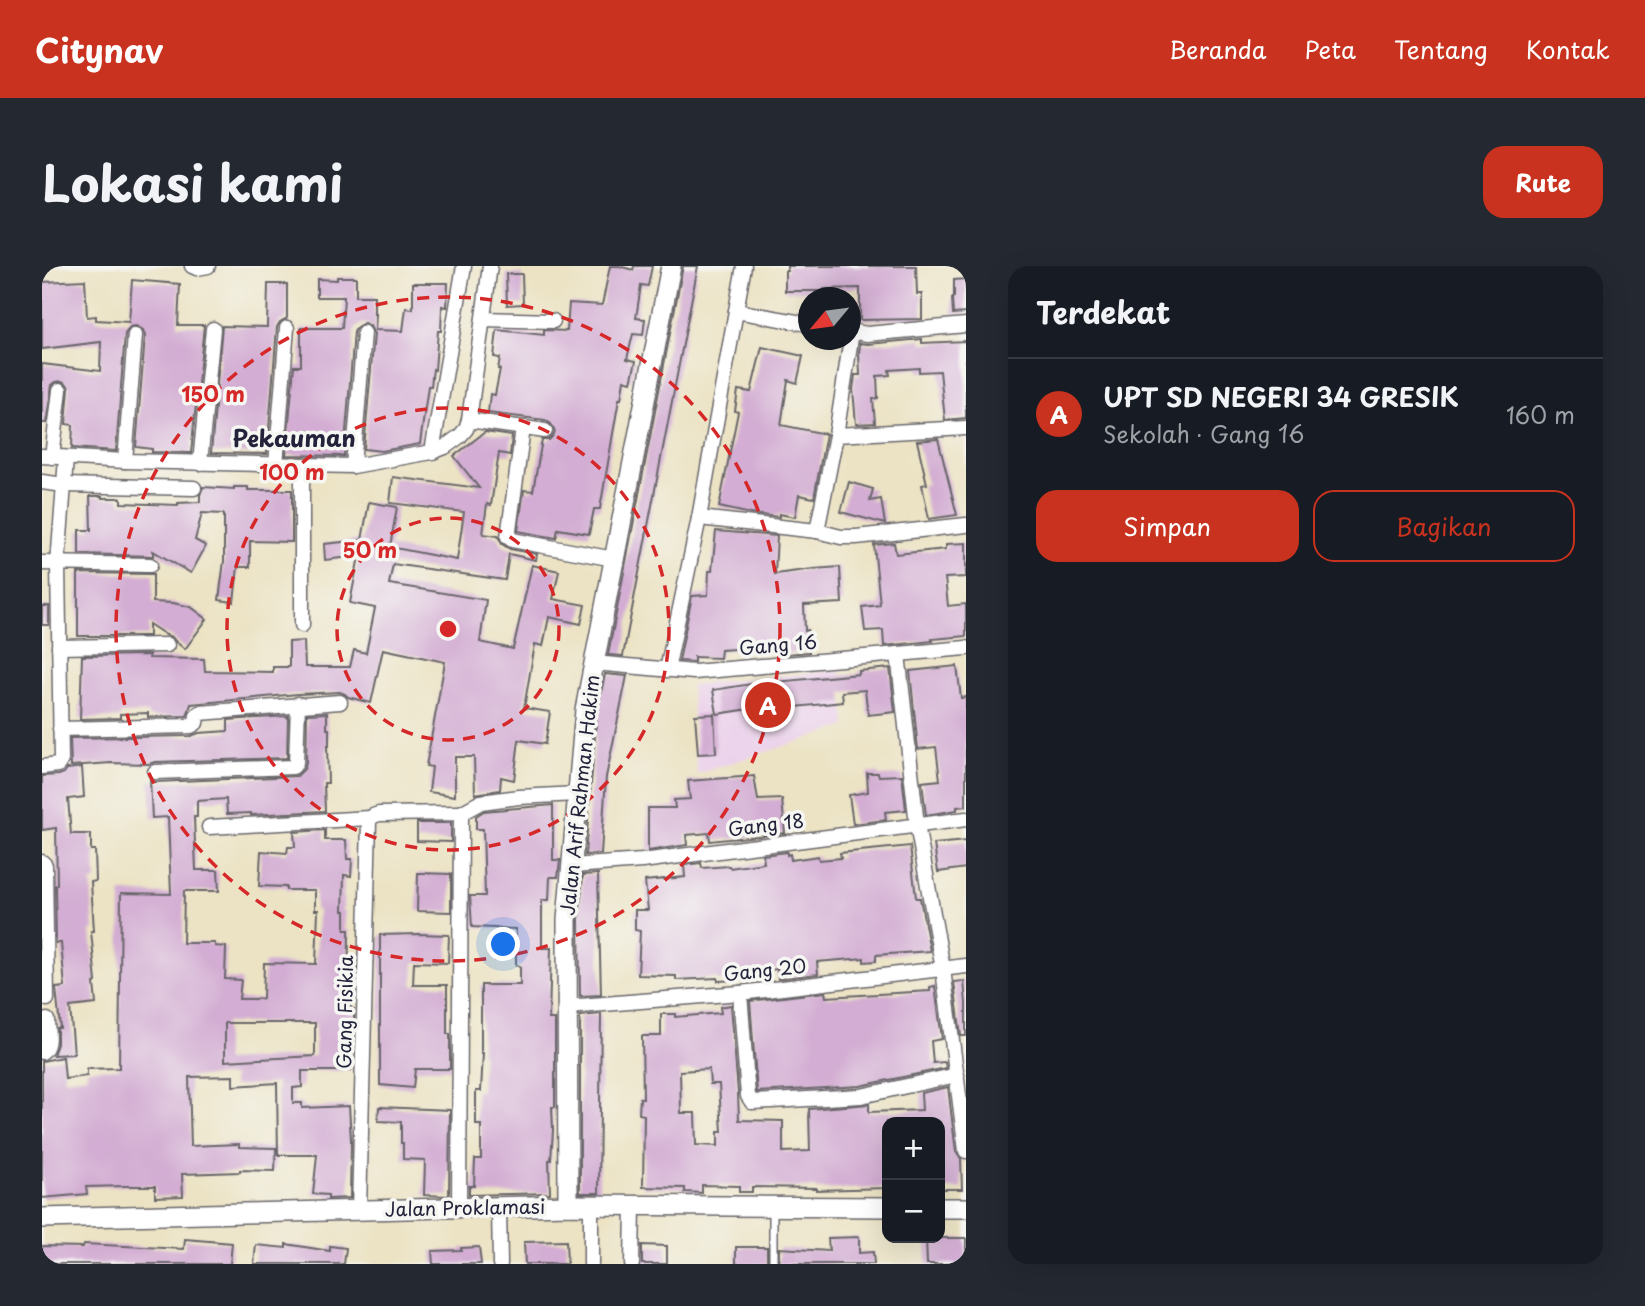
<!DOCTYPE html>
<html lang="id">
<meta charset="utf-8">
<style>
:root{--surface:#171b24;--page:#242831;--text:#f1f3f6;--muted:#9ea1a6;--line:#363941;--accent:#c8321e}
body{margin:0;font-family:"Playpen Sans",sans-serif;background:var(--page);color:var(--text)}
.controls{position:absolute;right:21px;bottom:21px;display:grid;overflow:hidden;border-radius:14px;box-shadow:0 7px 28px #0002}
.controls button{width:63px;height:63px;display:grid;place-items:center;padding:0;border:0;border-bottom:2px solid var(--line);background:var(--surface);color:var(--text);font:35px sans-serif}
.compass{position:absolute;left:756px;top:21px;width:63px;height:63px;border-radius:50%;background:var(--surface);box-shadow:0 7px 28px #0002;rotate:241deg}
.you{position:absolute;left:462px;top:679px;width:24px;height:24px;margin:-18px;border:5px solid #fff;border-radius:50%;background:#1a73e8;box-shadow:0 0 0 10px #1a73e833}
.badge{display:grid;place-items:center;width:46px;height:46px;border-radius:50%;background:var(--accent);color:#fff;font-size:23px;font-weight:700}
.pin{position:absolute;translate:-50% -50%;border:4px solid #fff;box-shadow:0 2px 7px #0006}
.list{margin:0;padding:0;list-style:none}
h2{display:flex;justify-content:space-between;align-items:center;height:91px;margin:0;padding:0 28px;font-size:30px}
h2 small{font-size:23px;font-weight:400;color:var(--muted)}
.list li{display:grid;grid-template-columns:46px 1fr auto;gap:21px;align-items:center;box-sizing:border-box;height:112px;padding:0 28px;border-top:2px solid var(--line)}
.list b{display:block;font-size:26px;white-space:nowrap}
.list p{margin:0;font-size:23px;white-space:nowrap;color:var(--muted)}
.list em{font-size:23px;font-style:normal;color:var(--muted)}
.actions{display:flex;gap:14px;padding:21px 28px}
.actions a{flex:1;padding:16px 0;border:2px solid var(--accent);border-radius:21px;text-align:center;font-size:24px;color:var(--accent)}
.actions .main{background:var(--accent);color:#fff}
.map{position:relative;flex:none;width:924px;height:998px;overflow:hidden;border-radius:21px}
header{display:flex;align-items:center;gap:42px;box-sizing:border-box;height:98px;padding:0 35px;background:var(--accent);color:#fff}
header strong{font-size:33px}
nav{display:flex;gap:38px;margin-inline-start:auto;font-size:24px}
.intro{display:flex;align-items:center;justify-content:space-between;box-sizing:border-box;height:168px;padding:0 42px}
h1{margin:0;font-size:49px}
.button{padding:18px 32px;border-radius:21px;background:var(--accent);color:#fff;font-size:24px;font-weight:700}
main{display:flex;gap:42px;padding:0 42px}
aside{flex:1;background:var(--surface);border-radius:21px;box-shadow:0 7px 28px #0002}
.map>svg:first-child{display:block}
.built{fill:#ebd1eb}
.building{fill:#d3add3;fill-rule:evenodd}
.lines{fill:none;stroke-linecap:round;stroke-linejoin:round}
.service-casing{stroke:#69666b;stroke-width:10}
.minor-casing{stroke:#69666b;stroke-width:17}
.secondary-casing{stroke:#69666b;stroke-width:22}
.service{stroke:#fff;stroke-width:7}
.minor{stroke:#fff;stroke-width:14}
.secondary{stroke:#fff;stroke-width:19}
.ring{fill:none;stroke:#d62828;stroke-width:3.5;stroke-dasharray:12 9}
.labels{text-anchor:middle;stroke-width:7;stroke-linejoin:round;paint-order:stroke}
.street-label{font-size:19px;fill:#22223b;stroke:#f6f6f2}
.quarter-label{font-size:23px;font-weight:bold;fill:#22223b;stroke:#f6f6f2}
.centre{fill:#d62828;stroke:#f6f6f2;stroke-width:3.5}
.ring-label{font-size:21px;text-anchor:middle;font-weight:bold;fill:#d62828;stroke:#f6f6f2;stroke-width:7;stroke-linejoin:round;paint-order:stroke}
</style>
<header>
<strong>Citynav</strong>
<nav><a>Beranda</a><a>Peta</a><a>Tentang</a><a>Kontak</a></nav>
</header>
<div class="intro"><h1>Lokasi kami</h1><a class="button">Rute</a></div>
<main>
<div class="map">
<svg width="924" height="998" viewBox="0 0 924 998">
<rect width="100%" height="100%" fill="#f6f6f2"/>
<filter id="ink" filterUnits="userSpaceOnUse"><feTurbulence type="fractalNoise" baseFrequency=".0143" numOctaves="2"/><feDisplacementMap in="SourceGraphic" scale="14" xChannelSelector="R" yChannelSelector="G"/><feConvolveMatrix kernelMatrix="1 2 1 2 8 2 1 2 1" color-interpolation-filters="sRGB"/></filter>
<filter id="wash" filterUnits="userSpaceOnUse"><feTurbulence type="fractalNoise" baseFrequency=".00686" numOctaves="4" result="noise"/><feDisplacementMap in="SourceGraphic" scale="28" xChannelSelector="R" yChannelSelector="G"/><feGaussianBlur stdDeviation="1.57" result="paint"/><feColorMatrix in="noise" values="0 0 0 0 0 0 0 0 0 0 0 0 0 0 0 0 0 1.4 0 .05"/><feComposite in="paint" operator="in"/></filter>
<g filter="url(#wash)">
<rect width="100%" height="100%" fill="#ece3c4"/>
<polygon class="built" points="798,404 804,460 655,508 649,419"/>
<g id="blocks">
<g class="building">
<polygon points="568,0 577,0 591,4 592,0 610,0 606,20 599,19 594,52 603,53 601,69 591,68 585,93 594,95 589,116 582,114 579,133 577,133 558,243 552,243 547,268 516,263 514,272 476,265 482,224 491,225 500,174 507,174 511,170 513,166 509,158 503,154 446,147 448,128 453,129 458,103 456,103 458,92 452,91 455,64 502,69 502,64 525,65 527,37 560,39"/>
<polygon points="641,0 656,0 581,390 566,389"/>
<polygon points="745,0 874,0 875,28 880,28 880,53 818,54 818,22 782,23 782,25 743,25 743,5 745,5"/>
<polygon points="464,8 480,8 481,38 465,39"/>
<polygon points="295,11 314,11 314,30 332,30 332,48 334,48 333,64 361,65 364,42 371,43 371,17 406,17 405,41 400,40 399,65 396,65 393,104 391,103 389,120 386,120 378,178 340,185 322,183 332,68 328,60 322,57 315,61 312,66 302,190 244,189 252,100 259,100 259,62 300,62 302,31 275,31 275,13 295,14"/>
<polygon points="924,13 924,47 911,48 910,32 912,31 912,14"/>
<polygon points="43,14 45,51 54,50 54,54 87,56 90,14 138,18 136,59 162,59 149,187 110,186 110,183 94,181 103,70 101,64 94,60 88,61 83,68 74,185 30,182 31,159 24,158 27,121 24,117 20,115 14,116 10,119 4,157 0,157 0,98 58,105 59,76 0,83 0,16"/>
<polygon points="226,18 245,18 245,52 238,56 235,61 225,188 169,187 180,60 225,61"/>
<polygon points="880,73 880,77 924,75 924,152 903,154 898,105 877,106 877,102 847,104 848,109 835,110 836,132 831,133 833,157 814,158 811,123 813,109 818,109 817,87 818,77 826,78"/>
<polygon points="720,81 761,90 755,117 746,114 739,159 784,168 772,232 757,229 753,251 737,248 737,251 709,248 677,241 696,146 693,145 696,124 709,126"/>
<polygon points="443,166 470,170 468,189 457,187 449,239 445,238 441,268 456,270 460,278 468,283 495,288 494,294 467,288 463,314 351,298 347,318 444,334 438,376 471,383 490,299 517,305 511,333 543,339 539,358 507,351 501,380 493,378 482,442 508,446 503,478 477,474 472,514 459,511 458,524 433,528 432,491 413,491 413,530 387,526 390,501 384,500 403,396 341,383 329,437 306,431 303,428 298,426 256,428 149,438 145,450 106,451 106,447 78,448 78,452 38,453 40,390 107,389 107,392 162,393 163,405 231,406 231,401 247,401 247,376 262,375 263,401 308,401 312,384 324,387 333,342 308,337 317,290 283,294 282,278 320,274 327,236 355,241 348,281 415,294 422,246 348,237 351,211 437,222 412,190"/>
<polygon points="896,173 915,249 887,253 880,219 885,218 875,175"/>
<polygon points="807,216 831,223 828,235 839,233 843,258 799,246"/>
<polygon points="161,221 192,223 192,221 206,221 206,224 250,224 250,276 208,275 208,301 196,301 192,336 177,334 182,295 182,248 160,247 153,274 164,280 149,307 111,285 111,290 37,288 37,264 49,264 48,230 60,230 60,232 79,232 79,237 136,239 136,237 158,236 158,229"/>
<polygon points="674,265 735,270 733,308 771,303 798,301 800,337 762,339 763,365 766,364 767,386 745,388 745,383 707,386 707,382 679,384 678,392 652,391 652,396 637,395 650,330 666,329 667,305 670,305"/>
<polygon points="852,277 854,288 904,283 904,278 924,277 924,311 903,312 906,340 924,338 924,370 890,373 891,375 842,380 841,364 823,365 820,341 838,339 832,279"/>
<polygon points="36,307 111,308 111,336 131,337 149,341 165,353 143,383 134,376 130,371 124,369 107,358 107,370 36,370"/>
<rect x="0" y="340" width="7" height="19"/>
<polygon points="915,400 919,432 924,431 924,540 915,541 915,544 884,549 880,516 898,514 894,481 876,483 868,405"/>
<polygon points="848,402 853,446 826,449 823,424 800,426 801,436 734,443 734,439 675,448 671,424 722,416 723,417 817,408 817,405"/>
<polygon points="563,408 585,410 564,511 559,588 543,589 555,446"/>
<path d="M285 447V463H287V480H285L286 517H282L283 545 209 549V547L185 548 184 533 155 535V551H152L154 604H176L177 625H142L141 677H173V680L184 681 183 713 199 714 197 733H221L222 697 274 698 276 644H273V624H244V621L217 620 219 585 245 587 246 581H253L252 566 283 564V574H304L305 593H310L309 610 302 609 301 645H303V664H307L306 734H308L309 743H312V755L309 754V805H260V821L251 822V837H260V842L307 840 309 874 308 932 286 933V929L271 928 275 889H236L235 817 191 820V810L147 811 149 880 197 878V881L234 882 233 905 198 904V906L140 908 141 930 113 931V920H84L44 921 45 928 0 932V795L21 791 23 813 45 810V803L77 802 79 627 129 628 126 551 110 552 108 514 113 516 255 510 262 503 264 497 265 448ZM183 757H273V790L183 795Z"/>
<polygon points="672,448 674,487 656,488 653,449"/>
<polygon points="246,450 245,492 113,496 107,498 69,497 29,500 28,472 149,470 157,467 186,465 186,454"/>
<polygon points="40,501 42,531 26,533 29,568 49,568 49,584 53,584 54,615 49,616 52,665 49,665 54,716 52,717 54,738 28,741 32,788 11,789 15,778 15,762 18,762 14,722 23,721 19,677 14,677 13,619 15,619 14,562 0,564 0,510 17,509 22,507 25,503"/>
<polygon points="825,507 836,507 837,510 860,509 864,544 843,546 844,554 811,558 807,529 826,526"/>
<polygon points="712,510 716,534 740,533 743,567 668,575 667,567 644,569 645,579 606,585 606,542 633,542 632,534 648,533 646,515"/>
<polygon points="511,539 511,594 518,594 516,611 508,611 507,634 500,634 500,682 509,682 507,753 513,753 513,841 510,841 511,864 509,894 507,894 508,927 427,929 427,920 432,920 433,893 439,893 439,859 434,859 434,825 439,825 441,787 439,787 439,719 478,719 478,700 474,699 474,663 430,661 428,630 443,630 441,563 434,563 434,550 442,545"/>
<polygon points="375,557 409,557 409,576 375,575"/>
<polygon points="924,575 924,602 896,606 892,578"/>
<polygon points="868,580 874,632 878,632 888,685 834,689 834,695 822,696 822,692 775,696 776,708 736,713 735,703 694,708 695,714 676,715 675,712 634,714 634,710 596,709 598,665 593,664 593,644 606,644 603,615 643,611 642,599 659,597 660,602 687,600 688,602 722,597 721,589 745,586 745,589 748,588 749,594 776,590 777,594 799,592 798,587"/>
<polygon points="376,607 409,608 409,646 375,645"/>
<polygon points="556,608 559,729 538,730 537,654 541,609"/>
<polygon points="376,668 407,669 406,697 372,696 371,719 405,719 405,768 408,768 408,803 373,803 371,822 338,819 338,669"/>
<polygon points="922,715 924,737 924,770 919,770 912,716"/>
<polygon points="893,720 900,773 889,775 891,797 903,796 904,802 818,820 715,826 708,735 783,726 784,731 888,725 888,721"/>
<path d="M689 739 696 827 697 854 741 855V886L768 885 767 843 827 838V846L880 844 879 827 906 821 914 886 919 893 920 923H898V856H844L845 922 774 924V922L710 921V926H697V920L660 919V927L643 926V922L601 921 602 849 597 848 598 832H601L600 770H619V748H633V751L679 747 678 741ZM667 803 668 818H677L680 866H676V880L654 879 653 847H639L638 805Z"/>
<polygon points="559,748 557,927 538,927 538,750"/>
<polygon points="337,841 408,844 407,930 382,929 383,894 361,893 361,877 359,877 359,856 336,855"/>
<polygon points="817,971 817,987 831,986 832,998 737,998 737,982 787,985 786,972"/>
<polygon points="884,972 924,972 924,998 885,998"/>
<polygon points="143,973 190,977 188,998 0,998 0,980 41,981 42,978 142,983"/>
<polygon points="524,975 525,998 483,998 482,976"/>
<polygon points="244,978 288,985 288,980 304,982 302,998 212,998 214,979 244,982"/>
<polygon points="600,979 625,980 625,998 600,998"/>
<polygon points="437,981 439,998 391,998 390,985 419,984 419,982"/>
<rect x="694" y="981" width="31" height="17"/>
</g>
</g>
</g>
<g filter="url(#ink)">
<use href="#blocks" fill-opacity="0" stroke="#69666b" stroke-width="2"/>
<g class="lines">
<defs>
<polyline id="service" points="731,942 731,998"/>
<g id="minor">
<polyline points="150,0 155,2 166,0"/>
<polyline points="694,45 766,58"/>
<polyline points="441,53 511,55"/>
<polyline points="808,65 825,68 924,59"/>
<polyline points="427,154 503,165"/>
<polyline points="481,162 466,271 470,274 572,293"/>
<polyline points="794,169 924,162"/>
<polyline points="390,186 422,0"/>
<polyline points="0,190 83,195 311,200 390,186 403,181 418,170 424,163 427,154 448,0"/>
<polyline points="10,191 18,124"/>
<polyline points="83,195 93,69"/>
<polyline points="158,197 171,63"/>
<polyline points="234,199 245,62"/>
<polyline points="311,200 322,67"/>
<polyline points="0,216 22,219 152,222"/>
<polyline points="657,252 775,265 799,271 814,271 924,259"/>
<polyline points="775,265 794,169 810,66"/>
<polyline points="0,297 108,299"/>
<polyline points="260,359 260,199"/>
<polyline points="17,381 125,379"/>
<polyline points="856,388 875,559 901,703 924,885"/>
<polyline points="552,397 652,406 924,382"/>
<polyline points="625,404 657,252 702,0"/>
<polyline points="18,463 149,460 154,457 155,449 158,447 298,436"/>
<polyline points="0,501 16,499 19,494 16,298 24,192"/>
<polyline points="113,506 251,501 254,497 256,438"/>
<polyline points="419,547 439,536 477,531 535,528"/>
<polyline points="167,561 328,552"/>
<polyline points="0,596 3,599 5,733"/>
<polyline points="530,600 600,595 924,553"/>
<polyline points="698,727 706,830 710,836 819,830 915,809"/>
<polyline points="525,741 698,727 924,700"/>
<path d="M0 786C9 780 5 764 5 754"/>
<polyline points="549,940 549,998"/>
<polyline points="457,941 458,998"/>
<polyline points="317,944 327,555 331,550 337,548 419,547 417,942"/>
<polyline points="590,998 591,940"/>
</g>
<g id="secondary">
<polyline points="526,939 525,654 543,444 629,0"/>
<polyline points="898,942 924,942"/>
<polyline points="0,952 526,939 845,941"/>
</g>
</defs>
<use href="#service" class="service-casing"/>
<use href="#minor" class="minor-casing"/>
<use href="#secondary" class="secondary-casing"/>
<use href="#service" class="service"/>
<use href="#minor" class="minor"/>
<use href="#secondary" class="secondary"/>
</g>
</g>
<g class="ring">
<circle cx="406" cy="363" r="111"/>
<circle cx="406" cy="363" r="221"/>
<circle cx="406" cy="363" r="332"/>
</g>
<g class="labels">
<g class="street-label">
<text transform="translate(736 379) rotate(-5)" y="7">Gang 16</text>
<text transform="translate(538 529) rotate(-84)" y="7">Jalan Arif Rahman Hakim</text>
<text transform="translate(724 559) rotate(-7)" y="7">Gang 18</text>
<text transform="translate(723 704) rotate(-6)" y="7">Gang 20</text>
<text transform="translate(303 746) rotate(-89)" y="7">Gang Fisikia</text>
<text transform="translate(423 942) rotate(-1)" y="7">Jalan Proklamasi</text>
</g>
<g class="quarter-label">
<text x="252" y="181">Pekauman</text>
</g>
</g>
<circle cx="406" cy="363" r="10" class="centre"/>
<g class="ring-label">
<text x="171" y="136">150 m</text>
<text x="250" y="214">100 m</text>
<text x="328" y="292">50 m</text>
</g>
</svg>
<div class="controls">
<button>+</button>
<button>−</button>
</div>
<svg class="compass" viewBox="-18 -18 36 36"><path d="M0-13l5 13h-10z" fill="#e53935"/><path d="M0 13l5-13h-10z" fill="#9ea1a6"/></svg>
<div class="you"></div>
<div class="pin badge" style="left:726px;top:439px">A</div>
</div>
<aside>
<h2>Terdekat<small></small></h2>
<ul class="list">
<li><span class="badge">A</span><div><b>UPT SD NEGERI 34 GRESIK</b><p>Sekolah · Gang 16</p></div><em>160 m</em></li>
</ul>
<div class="actions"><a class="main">Simpan</a><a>Bagikan</a></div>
</aside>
</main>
